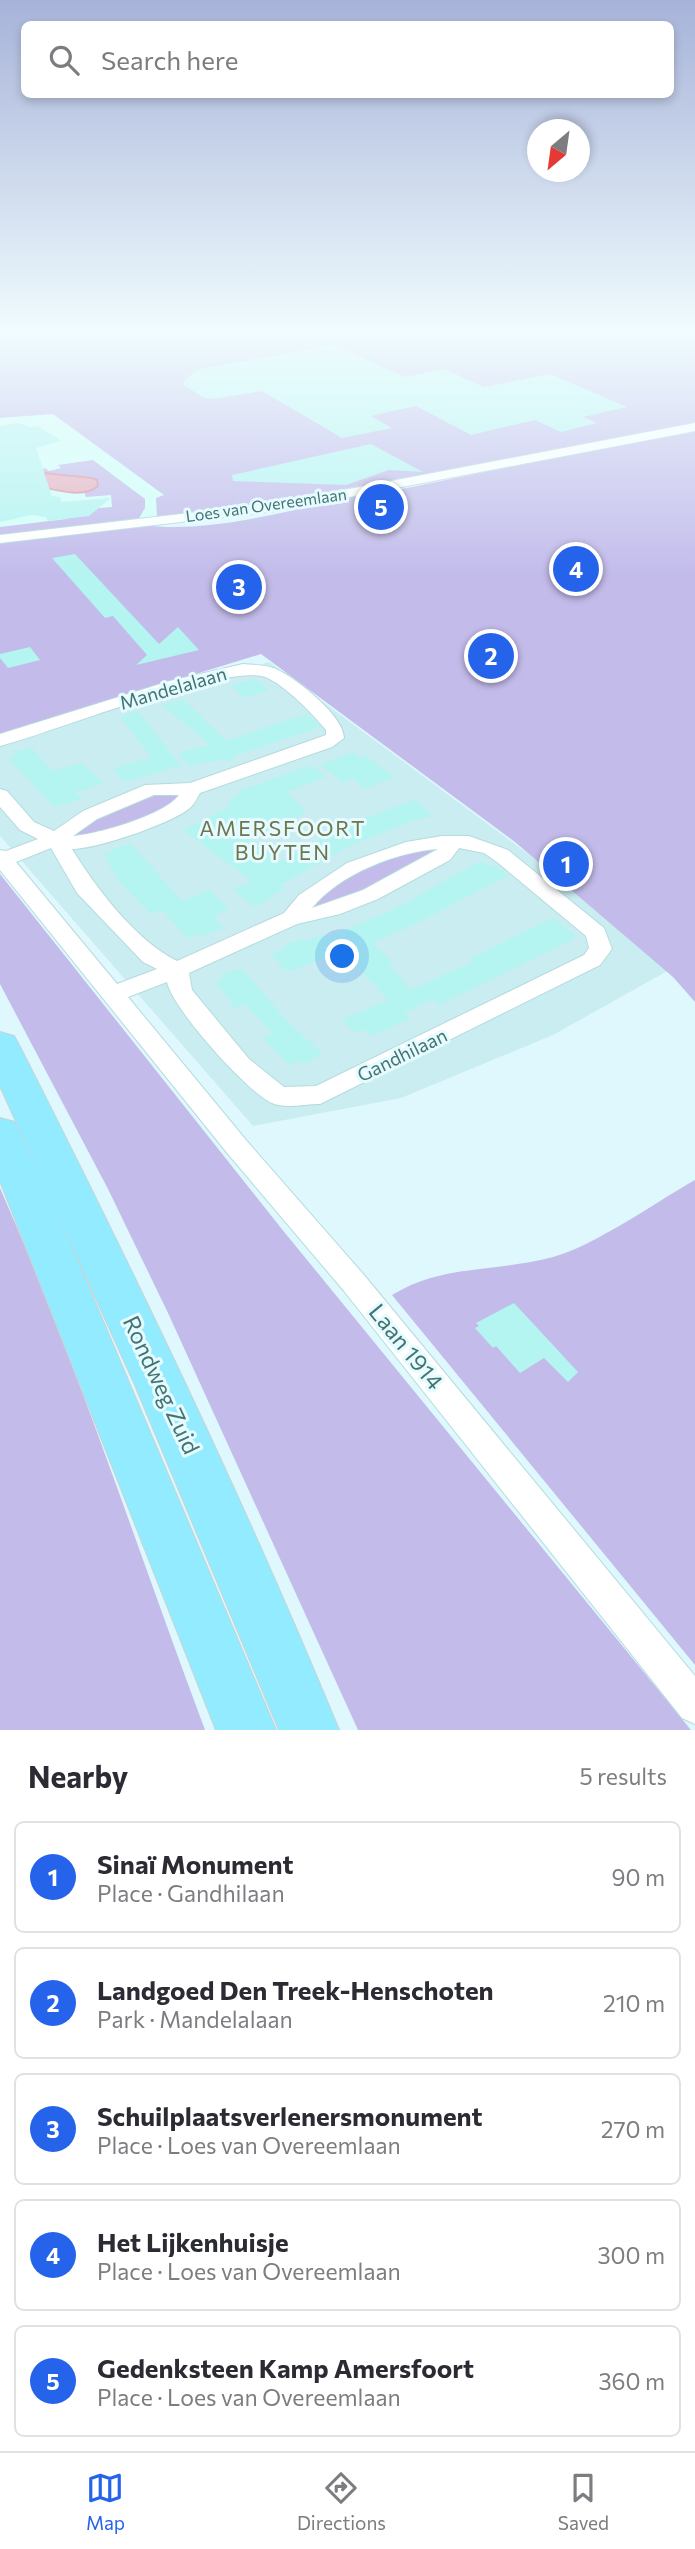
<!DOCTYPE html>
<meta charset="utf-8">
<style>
:root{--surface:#fff;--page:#f2f2f3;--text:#2b2b33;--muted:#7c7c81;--line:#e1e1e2;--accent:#2563eb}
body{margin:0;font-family:Commissioner,sans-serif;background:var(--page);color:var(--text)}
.compass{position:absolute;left:527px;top:119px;width:63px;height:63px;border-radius:50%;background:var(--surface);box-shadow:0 4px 10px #0003;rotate:209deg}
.you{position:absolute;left:343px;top:957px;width:24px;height:24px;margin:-18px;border:5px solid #fff;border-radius:50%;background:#1a73e8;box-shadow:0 0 0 10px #1a73e833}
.badge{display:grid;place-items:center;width:46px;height:46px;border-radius:50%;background:var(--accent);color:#fff;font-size:23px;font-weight:700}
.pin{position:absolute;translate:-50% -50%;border:4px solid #fff;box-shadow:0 2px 7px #0006}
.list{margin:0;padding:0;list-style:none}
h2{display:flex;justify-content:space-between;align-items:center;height:91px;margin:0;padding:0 28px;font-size:30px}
h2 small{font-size:23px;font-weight:400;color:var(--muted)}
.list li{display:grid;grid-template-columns:46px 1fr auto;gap:21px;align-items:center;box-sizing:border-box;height:112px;margin:0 14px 14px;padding:0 14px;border:2px solid var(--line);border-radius:10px}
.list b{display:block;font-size:26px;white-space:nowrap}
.list p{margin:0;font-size:23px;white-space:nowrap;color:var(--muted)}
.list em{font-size:23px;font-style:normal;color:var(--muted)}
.icon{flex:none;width:38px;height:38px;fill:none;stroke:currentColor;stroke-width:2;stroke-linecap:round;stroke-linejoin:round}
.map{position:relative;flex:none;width:695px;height:1730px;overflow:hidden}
.search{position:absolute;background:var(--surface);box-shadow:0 4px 10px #0003;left:21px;right:21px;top:21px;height:77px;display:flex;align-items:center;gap:18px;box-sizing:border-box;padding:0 24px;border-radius:10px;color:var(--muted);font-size:26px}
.sheet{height:721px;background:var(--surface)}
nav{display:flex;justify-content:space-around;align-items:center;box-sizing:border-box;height:98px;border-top:2px solid var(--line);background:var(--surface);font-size:19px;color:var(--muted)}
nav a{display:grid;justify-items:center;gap:4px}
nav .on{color:var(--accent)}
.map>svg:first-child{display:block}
.residential{fill:#caedf2}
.commercial{fill:#d1fff8}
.green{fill:#c3bceb}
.water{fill:#e7b2c2;stroke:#d998ab;stroke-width:2}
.building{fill:#b4f4f1}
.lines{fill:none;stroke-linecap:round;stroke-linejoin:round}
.street-casing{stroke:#b5dbdc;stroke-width:2}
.primary-casing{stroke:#c7d5d4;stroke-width:2}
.street{fill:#fff;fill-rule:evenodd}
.primary{fill:#93ebff;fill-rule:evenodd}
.labels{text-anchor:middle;stroke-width:6;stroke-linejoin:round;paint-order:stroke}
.far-street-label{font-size:16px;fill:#457470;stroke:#e5fbff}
.street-label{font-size:19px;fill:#457470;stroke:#e5fbff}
.neighbourhood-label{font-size:21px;letter-spacing:2px;fill:#6d764c;stroke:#e5fbff}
.near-street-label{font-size:23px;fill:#457470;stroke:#e5fbff}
</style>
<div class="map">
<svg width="695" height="1730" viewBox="0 0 695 1730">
<rect width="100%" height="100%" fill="#def8fd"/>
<polygon class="residential" points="269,662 678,965 553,1035 401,1098 253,1126 0,836 0,740"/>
<polygon class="commercial" points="45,409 127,466 190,514 0,533 0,417"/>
<g class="green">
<path d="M15 332H695V1002L673 977 515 842 261 654 0 734V541L144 525C213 535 310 505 380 490L378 493 407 488 693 429 533 454 193 517H157L156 498 164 495 53 414 0 418V334Z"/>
<polygon points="93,460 145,499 145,508 138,520 0,537 0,527 66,519 65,511 112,507 111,495 86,497 84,492 93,490 92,478 38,472 45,468 49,471 61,468 58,465"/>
<polygon points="165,790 181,798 145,819 76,839 68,834 87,821"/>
<polygon points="411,848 442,848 385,884 311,909 311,904 348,877"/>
<polygon points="0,874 281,1228 691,1730 358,1730 168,1313 108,1189 0,984"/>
<path d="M695 1180V1665L392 1295C442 1264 498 1272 553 1257 594 1246 656 1202 695 1180Z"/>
<path d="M0 1188C78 1365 137 1549 205 1730H0Z"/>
</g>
<path class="water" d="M44 473 92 478 97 480 98 486C84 498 62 491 46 488Z"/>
<g class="building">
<polygon points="333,345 405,377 444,369 484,387 550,374 627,407 583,417 597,423 561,432 535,420 471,435 416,406 371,416 392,428 342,438 262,391 214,399 204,398 182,384 196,370"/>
<polygon points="18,423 30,427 38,426 61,441 36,448 52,496 60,497 61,502 111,498 89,516 48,521 46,517 31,515 0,522 0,426"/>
<polygon points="371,444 423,472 389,470 346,485 233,481 232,475"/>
<polygon points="75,554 159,644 178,627 199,650 136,665 147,655 113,616 105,618 52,558"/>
<polygon points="30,647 40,660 8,668 0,658 0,654"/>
<polygon points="256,679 269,690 244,698 231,685"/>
<polygon points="183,699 226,741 303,715 309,715 320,727 235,756 230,762 226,759 188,766 178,753 210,745 162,705"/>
<polygon points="138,711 181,766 123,782 113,768 152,758 120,717"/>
<polygon points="31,747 52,771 82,763 103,783 75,793 82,799 54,807 8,758 17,756 13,752"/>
<polygon points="353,752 360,758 365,756 395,777 365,789 354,779 343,783 321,765"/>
<polygon points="311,765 327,777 286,792 307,812 249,841 280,861 328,835 323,833 415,800 433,816 414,820 352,845 280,885 285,888 255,907 233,890 252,881 183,830 232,805 226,801 240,794 237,792"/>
<polygon points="131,844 182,901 209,890 228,909 213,917 224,928 204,936 201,933 188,938 162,910 151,914 119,881 104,855 113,852 111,849"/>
<polygon points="481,861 491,867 495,865 509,875 413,925 372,943 393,962 388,964 411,990 472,962 469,959 553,918 577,937 439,1005 433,999 404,1013 410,1019 371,1036 364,1029 355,1033 342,1020 388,1000 343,951 290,971 285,970 271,954 286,948 284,945 304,938 306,941 324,934 327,938 394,909"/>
<polygon points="242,968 285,1019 323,1054 303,1064 299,1060 290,1065 263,1038 273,1034 245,1004 235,1008 215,982 224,979 221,975"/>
<polygon points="514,1303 578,1372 568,1382 544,1358 520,1373 496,1346 493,1348 475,1328 479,1326 476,1323"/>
</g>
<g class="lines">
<defs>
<g id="street">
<polygon points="695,423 695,431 276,511 0,543 0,535 276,503"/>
<path d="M243 664C253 665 266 665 276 669 296 678 344 716 344 738L332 747 200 793C197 798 195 803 191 807 174 823 96 849 72 849 96 888 135 940 177 961L284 913 299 895 347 863 406 842 442 836H469L508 850 604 928 612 949 600 965 320 1104C306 1104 285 1109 272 1103 246 1091 172 1008 167 982L128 997 246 1140 364 1275 695 1676V1724L682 1718 344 1291 228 1154 0 870V850L6 851 38 839 20 830 0 807V789L7 791 34 822 54 831 83 811 145 785 190 783 326 735V730C313 714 284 684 265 677 225 663 51 733 0 746V734L170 681ZM154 795H179C165 815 98 834 73 836L97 819ZM51 848 77 893 143 962 157 969 117 984 16 862ZM459 848 484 853 497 862 586 936 589 948 584 955 316 1086 284 1087 249 1059 192 990 189 973 297 924 340 914 378 899 450 860ZM438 849 363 890 312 908C340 874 396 852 438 849Z"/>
</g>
<g id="primary">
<polygon points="0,332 10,332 0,337"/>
<path d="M0 1032 14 1036 19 1045C133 1270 243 1497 339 1730H279L135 1385 0 1086Z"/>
<polygon points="0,1118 15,1122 51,1198 276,1730 216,1730 0,1181"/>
</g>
</defs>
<use href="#street" class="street-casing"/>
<use href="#primary" class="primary-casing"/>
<use href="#street" class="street"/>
<use href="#primary" class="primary"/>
</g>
<linearGradient id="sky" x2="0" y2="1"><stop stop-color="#a7b3d9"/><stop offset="0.58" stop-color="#f0fcfe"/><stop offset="1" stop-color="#f0fcfe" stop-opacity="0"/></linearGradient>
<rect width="695" height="574" fill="url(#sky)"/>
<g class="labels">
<g class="far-street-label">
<text transform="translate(266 505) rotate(-8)" y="6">Loes van Overeemlaan</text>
</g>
<g class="street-label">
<text transform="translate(173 688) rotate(-16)" y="7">Mandelalaan</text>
<text transform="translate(402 1055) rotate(-26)" y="7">Gandhilaan</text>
</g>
<g class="neighbourhood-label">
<text x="283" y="836">AMERSFOORT<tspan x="283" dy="24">BUYTEN</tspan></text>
</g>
<g class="near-street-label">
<text transform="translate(406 1347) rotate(51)" y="8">Laan 1914</text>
<text transform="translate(161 1385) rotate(65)" y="8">Rondweg Zuid</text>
</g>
</g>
</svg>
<svg class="compass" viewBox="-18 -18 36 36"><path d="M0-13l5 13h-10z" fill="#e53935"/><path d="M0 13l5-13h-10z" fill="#7c7c81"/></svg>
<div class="you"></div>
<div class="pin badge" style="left:566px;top:864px">1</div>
<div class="pin badge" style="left:491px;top:656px">2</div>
<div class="pin badge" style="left:239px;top:587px">3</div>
<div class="pin badge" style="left:576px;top:569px">4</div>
<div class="pin badge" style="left:381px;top:507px">5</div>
<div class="search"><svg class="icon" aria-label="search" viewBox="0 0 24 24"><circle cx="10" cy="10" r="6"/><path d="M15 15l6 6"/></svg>Search here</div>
</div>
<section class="sheet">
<h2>Nearby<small>5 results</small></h2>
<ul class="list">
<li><span class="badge">1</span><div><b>Sinaï Monument</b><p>Place · Gandhilaan</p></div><em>90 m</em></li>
<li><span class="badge">2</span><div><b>Landgoed Den Treek-Henschoten</b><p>Park · Mandelalaan</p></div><em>210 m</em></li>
<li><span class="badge">3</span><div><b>Schuilplaatsverlenersmonument</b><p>Place · Loes van Overeemlaan</p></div><em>270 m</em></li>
<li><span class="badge">4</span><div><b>Het Lijkenhuisje</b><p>Place · Loes van Overeemlaan</p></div><em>300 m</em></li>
<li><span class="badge">5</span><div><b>Gedenksteen Kamp Amersfoort</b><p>Place · Loes van Overeemlaan</p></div><em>360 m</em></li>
</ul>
</section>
<nav>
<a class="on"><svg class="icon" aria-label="map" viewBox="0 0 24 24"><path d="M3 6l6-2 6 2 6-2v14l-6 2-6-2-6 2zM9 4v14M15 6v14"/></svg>Map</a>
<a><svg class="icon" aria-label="directions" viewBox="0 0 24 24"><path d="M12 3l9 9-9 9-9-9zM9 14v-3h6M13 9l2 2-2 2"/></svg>Directions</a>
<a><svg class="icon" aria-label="saved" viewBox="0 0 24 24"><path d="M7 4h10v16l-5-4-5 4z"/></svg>Saved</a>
</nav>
